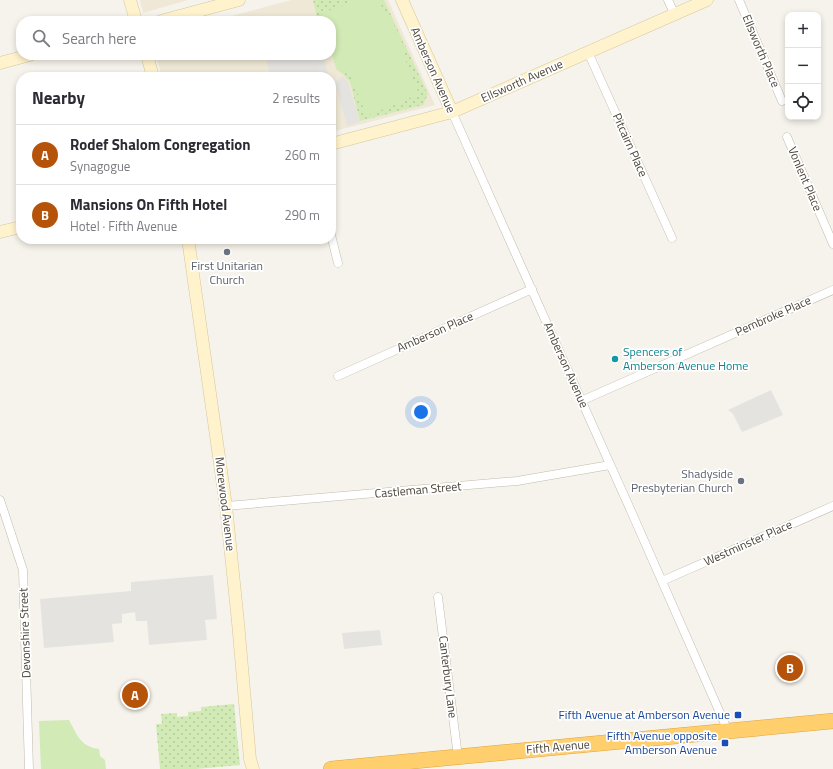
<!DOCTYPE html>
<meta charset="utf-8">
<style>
:root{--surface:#fff;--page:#f7f7f7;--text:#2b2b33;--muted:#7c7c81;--line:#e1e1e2;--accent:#b45309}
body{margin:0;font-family:"Titillium Web",sans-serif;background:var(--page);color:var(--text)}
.controls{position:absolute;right:12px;top:12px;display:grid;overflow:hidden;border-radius:8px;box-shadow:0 2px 6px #0003}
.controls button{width:36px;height:36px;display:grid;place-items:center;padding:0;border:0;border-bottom:1px solid var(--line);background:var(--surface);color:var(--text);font:20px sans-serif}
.you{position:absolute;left:421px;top:412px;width:14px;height:14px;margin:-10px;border:3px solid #fff;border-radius:50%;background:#1a73e8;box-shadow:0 0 0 6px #1a73e833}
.badge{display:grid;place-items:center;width:26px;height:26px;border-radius:50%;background:var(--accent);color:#fff;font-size:13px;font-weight:700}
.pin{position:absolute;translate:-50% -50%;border:2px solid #fff;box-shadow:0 1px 4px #0006}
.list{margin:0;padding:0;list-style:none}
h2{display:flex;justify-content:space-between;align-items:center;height:52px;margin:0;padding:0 16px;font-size:17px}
h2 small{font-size:13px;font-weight:400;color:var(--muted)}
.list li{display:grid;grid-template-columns:26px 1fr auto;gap:12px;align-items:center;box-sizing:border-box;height:60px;padding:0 16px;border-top:1px solid var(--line)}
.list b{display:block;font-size:15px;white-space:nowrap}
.list p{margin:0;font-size:13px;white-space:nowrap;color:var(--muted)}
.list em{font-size:13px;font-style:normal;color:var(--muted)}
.icon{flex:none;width:22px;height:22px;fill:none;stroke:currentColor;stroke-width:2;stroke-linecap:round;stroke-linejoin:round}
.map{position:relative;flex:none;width:833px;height:769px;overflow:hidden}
.search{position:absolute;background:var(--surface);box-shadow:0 2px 6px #0003;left:16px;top:16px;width:320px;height:44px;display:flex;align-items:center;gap:10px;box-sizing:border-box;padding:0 14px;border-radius:16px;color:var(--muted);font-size:15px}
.panel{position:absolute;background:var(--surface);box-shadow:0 2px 6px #0003;left:16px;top:72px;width:320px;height:172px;border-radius:16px}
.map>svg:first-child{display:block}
.education{fill:#efe8d6}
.grass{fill:url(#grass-dots)}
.garden{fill:#d2eab5}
.parking{fill:#e5e3e0}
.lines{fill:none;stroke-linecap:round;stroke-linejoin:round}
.street-casing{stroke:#c2bbae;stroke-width:9}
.secondary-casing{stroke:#d6c79b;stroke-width:13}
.highway-casing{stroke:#e0a43c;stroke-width:16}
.street{stroke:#fff;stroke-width:8}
.secondary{stroke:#fff3cd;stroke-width:12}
.highway{stroke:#ffcf6e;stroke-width:15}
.worship-dot{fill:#6b7280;stroke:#fff;stroke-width:1.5}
.culture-dot{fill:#0f9aa8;stroke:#fff;stroke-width:1.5}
.transit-dot{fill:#1a4fb4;stroke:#fff;stroke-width:1.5}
.labels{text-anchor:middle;stroke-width:3.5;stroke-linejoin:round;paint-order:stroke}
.street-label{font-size:12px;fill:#4b4439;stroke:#fff}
.worship-label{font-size:12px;fill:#5b616d;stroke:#fff}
.culture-label{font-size:12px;fill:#0d838f;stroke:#fff;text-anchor:start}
.transit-label{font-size:12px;fill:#164399;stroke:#fff;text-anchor:end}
</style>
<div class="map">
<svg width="833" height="769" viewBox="0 0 833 769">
<defs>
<pattern id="grass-dots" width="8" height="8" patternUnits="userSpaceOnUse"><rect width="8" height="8" fill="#d2eab5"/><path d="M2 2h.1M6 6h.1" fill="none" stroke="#b6ca9c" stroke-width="1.8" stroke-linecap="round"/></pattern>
</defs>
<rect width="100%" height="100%" fill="#f6f3ec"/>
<g class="education">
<polygon points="140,0 188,0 143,13"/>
<polygon points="291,0 388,0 435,105 331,132 331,77 162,77 156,55 331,55 331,21 213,21"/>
</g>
<g class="grass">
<polygon points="313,0 384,0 428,94 423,105 360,121 350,82 343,74 337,70 331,51 331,21 322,21 321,16 317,17"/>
<polygon points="234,704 240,765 196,769 160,769 156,724 162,724 161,714 177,713 177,717 188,716 188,712 201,711 201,707"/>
</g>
<g class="garden">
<polygon points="354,0 379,0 385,14 390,16 406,51 404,56 419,94 367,116 350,75 337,70 331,51 331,21 325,21 324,13"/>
<path d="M69 720C77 735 81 747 99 749L100 756 105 760 106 769H41L39 721Z"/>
</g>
<g class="parking">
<polygon points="265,55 323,55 329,77 271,77"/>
<polygon points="343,76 348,82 360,122 347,126 335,83"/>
<polygon points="771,390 783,415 742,432 733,414 728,410"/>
<polygon points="213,575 217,619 205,620 207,640 149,645 147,621 136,621 135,612 122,614 122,623 112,624 114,642 44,648 40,599 131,591 131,582"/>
<polygon points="380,630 382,645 344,649 342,633"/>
</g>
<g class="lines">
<defs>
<g id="street">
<polyline points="668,0 675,15"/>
<polyline points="739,0 782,101"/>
<polyline points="588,52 672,238"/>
<polyline points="452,112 631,511 728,731"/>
<polyline points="787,137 833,244"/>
<polyline points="331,235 338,263"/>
<polyline points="338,376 532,289"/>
<polyline points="581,401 833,290"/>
<polyline points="0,500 23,570 29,769"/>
<polyline points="226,506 517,481 610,465"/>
<polyline points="662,581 833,506"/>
<polyline points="438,597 458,757"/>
</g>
<g id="secondary">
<polyline points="130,0 136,21"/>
<polyline points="402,0 452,112"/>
<polyline points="161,21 239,0"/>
<polyline points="147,55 153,77"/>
<polyline points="0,63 30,55"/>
<polyline points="331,144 452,112 707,0"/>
<polyline points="0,232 21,227"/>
<polyline points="188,239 226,506 238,622 250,759 253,769"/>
</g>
<polyline id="highway" points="331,769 833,721"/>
</defs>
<use href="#street" class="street-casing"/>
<use href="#secondary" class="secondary-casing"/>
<use href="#highway" class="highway-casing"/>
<use href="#street" class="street"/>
<use href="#secondary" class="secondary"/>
<use href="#highway" class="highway"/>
</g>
<g class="worship-dot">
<circle cx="227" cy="252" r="4"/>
<circle cx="741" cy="481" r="4"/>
</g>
<circle class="culture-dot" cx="615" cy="359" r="4"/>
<g class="transit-dot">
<rect x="734" y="711" width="8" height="8" rx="2"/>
<rect x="721" y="739" width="8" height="8" rx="2"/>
</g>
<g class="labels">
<g class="street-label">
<text transform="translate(761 51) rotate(67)" y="4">Ellsworth Place</text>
<text transform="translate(433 70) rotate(66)" y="4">Amberson Avenue</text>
<text transform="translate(522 81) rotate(-24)" y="4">Ellsworth Avenue</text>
<text transform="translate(630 145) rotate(66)" y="4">Pitcairn Place</text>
<text transform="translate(805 179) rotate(67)" y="4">Vonlent Place</text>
<text transform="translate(773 316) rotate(-24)" y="4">Pembroke Place</text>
<text transform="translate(435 332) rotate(-24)" y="4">Amberson Place</text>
<text transform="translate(566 365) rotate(66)" y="4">Amberson Avenue</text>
<text transform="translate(418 490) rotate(-5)" y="4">Castleman Street</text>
<text transform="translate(225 504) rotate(83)" y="4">Morewood Avenue</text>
<text transform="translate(748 543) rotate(-24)" y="4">Westminster Place</text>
<text transform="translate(25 633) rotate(-92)" y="4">Devonshire Street</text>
<text transform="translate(448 677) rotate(83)" y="4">Canterbury Lane</text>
<text transform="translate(558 747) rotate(-5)" y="4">Fifth Avenue</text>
</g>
<g class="worship-label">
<text x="227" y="270">First Unitarian<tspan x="227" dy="14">Church</tspan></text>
<text x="733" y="478" text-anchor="end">Shadyside<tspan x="733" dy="14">Presbyterian Church</tspan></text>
</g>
<g class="culture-label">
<text x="623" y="356">Spencers of<tspan x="623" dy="14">Amberson Avenue Home</tspan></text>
</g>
<g class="transit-label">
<text x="730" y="719">Fifth Avenue at Amberson Avenue</text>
<text x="717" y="740">Fifth Avenue opposite<tspan x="717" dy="14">Amberson Avenue</tspan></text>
</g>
</g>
</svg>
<div class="controls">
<button>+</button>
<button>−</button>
<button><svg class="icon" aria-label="locate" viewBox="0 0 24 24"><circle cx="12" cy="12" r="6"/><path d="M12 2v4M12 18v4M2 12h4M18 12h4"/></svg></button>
</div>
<div class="you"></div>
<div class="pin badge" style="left:135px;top:695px">A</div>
<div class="pin badge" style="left:790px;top:668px">B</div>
<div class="search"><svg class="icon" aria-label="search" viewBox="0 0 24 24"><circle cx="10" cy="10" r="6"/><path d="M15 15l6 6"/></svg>Search here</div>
<section class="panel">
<h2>Nearby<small>2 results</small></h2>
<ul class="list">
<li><span class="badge">A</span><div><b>Rodef Shalom Congregation</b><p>Synagogue</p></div><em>260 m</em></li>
<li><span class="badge">B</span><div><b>Mansions On Fifth Hotel</b><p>Hotel · Fifth Avenue</p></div><em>290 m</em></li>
</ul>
</section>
</div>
